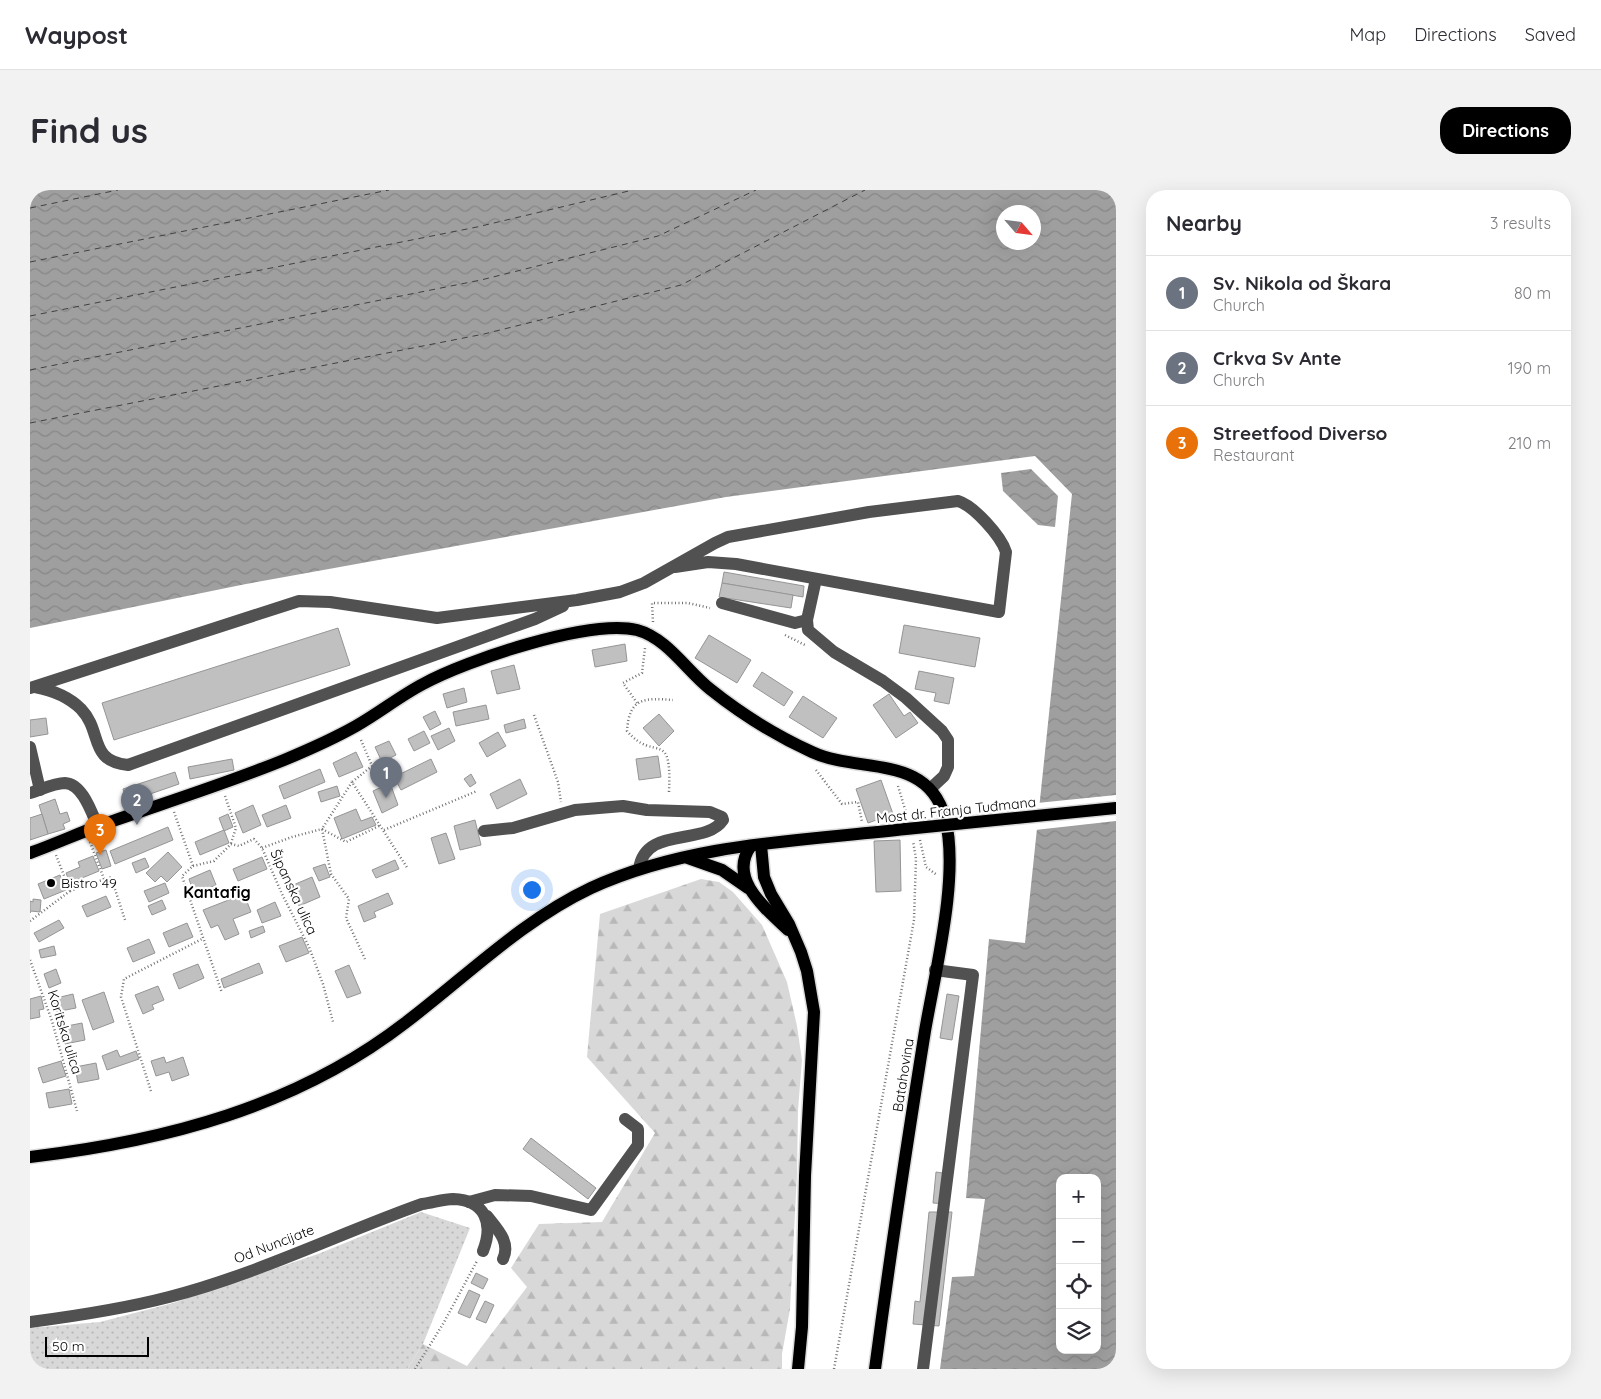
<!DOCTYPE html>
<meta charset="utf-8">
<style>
:root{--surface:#fff;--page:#f2f2f3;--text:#2b2b33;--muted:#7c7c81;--line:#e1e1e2;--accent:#000}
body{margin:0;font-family:Quicksand,sans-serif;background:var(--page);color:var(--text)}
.controls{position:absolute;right:15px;bottom:15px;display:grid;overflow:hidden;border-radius:10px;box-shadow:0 5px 20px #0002}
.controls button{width:45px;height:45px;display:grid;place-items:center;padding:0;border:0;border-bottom:1px solid var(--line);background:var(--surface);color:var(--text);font:25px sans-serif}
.compass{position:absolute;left:966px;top:15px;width:45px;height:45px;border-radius:50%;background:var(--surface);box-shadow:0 5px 20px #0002;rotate:118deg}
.scale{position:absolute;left:15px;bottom:12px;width:104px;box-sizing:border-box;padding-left:5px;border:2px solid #000;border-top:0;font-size:14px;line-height:18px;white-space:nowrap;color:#000;-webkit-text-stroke:4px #fff;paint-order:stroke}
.you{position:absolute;left:501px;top:699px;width:18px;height:18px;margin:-12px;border:4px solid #fff;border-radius:50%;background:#1a73e8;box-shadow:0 0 0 8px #1a73e833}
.badge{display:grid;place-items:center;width:32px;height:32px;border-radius:50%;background:var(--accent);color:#fff;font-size:16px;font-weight:700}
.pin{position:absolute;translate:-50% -41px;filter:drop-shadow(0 1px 2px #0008)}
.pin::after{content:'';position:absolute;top:26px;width:18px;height:15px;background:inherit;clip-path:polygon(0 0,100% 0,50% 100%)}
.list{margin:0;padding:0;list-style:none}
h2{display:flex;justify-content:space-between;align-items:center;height:65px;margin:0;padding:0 20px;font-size:21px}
h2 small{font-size:16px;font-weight:400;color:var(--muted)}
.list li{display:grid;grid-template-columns:32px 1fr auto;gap:15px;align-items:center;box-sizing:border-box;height:75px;padding:0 20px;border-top:1px solid var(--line)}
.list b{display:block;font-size:19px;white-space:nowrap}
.list p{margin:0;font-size:16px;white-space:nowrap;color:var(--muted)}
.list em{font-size:16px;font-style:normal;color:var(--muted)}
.icon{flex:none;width:28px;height:28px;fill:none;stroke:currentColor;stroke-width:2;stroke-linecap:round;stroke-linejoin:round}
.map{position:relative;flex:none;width:1086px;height:1179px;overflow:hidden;border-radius:20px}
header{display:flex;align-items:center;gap:30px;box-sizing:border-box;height:70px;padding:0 25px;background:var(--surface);border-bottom:1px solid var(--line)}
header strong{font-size:24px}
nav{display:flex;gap:28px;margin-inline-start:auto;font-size:18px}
.intro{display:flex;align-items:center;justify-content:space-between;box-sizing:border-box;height:120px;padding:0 30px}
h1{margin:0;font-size:35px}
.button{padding:12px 22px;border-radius:20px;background:var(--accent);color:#fff;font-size:18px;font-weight:700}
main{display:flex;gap:30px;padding:0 30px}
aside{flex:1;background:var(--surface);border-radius:20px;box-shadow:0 5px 20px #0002}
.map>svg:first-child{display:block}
.grass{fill:url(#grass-dots)}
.forest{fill:url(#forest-firs)}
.water{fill:url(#water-waves);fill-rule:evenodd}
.pier{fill:#fff}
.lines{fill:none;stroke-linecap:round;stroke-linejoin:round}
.ferry{stroke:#404040;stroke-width:1;stroke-dasharray:6 5;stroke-linecap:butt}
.building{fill:#c0c0c0;stroke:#959595}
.major-casing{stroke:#dbdbdb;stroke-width:15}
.path{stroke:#737373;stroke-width:2.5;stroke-dasharray:1 2.5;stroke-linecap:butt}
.minor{stroke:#515151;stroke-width:12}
.major{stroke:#000;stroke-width:12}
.major-bridge-casing{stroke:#dbdbdb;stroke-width:15;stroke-linecap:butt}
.major-bridge{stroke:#000;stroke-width:12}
.poi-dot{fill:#000;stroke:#fff;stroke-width:2}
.labels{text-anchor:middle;stroke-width:4.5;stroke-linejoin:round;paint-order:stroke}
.street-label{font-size:14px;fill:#000;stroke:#fff}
.poi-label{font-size:14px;fill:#000;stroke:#fff;text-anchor:start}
.quarter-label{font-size:16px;font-weight:bold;fill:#000;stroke:#fff}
</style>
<header>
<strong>Waypost</strong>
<nav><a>Map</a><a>Directions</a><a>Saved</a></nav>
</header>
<div class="intro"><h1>Find us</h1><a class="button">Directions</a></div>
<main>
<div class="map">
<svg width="1086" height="1179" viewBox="0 0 1086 1179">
<defs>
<pattern id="grass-dots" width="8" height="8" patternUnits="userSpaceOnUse" patternTransform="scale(1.25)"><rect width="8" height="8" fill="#d8d8d8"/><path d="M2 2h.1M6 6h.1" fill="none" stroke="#b8b8b8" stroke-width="1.8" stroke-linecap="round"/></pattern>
<pattern id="forest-firs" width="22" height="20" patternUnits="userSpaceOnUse" patternTransform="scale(1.25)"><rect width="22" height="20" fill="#d8d8d8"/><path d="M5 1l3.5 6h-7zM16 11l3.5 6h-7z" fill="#b8b8b8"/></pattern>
<pattern id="water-waves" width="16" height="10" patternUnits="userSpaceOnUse" patternTransform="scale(1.25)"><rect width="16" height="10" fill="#9f9f9f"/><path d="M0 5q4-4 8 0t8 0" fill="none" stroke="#878787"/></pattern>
</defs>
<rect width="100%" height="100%" fill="#fff"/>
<polygon class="grass" points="391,1022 440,1038 393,1154 377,1179 0,1179 0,1138 70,1132 143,1113 288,1064"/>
<polygon class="forest" points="671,689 689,692 703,702 732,735 757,792 767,836 772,870 768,920 767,984 760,1119 752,1164 752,1179 377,1179 393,1154 437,1176 497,1097 481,1078 509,1034 572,1032 625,943 557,867 570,724"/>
<g class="water">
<path d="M0 0H1086V1179H910L922 1087 944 1086 955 1009 936 1008 959 749 995 753 1042 304 1005 266 696 307 216 394 0 438ZM974 22H1004V52H974ZM1030 988H1067V1160H1030Z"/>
<polygon points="1001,279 1028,306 1025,337 1008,335 973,301 971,283"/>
</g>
<polygon class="pier" points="1086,605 1086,631 1005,640 1007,613"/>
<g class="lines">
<g class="ferry">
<polyline points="0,18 88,0"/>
<polyline points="0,72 359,0"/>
<polyline points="0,126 447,37 603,0"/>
<polyline points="0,180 451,90 628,46 726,0"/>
<polyline points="0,233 454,144 651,95 835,0"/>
</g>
</g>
<g class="building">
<polygon points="694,382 774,396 773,407 692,393"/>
<polygon points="692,393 763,405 761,418 689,407"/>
<polygon points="874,435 950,448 945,477 869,463"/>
<polygon points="308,438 320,475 84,550 72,513"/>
<polygon points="679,445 721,470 707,493 665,468"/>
<polygon points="595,454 597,471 565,477 562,460"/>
<polygon points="484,475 490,499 467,504 461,481"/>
<polygon points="889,481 924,488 919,514 904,511 906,503 885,499"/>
<polygon points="732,482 763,502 754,516 723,496"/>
<polygon points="434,498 437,512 417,518 413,504"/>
<polygon points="859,504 874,526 880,522 888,533 866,548 843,515"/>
<polygon points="773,506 807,528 793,548 759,527"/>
<polygon points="456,515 459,529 426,536 423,522"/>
<polygon points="405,521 411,534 400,540 393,527"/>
<polygon points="629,524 644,541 629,556 613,538"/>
<polygon points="16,528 18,544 0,547 0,530"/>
<polygon points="494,529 496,538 476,543 474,535"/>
<polygon points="419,538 425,551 408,560 401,546"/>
<polygon points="394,541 400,553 384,561 378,549"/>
<polygon points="468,542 476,556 457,567 449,553"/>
<polygon points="359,551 366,565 352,572 345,557"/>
<polygon points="326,562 333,577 309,587 303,573"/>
<polygon points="628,566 631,587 609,590 606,569"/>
<polygon points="202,569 204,580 160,589 158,577"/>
<polygon points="401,569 407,582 371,600 364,587"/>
<polygon points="290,579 295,592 254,609 249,596"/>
<polygon points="145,582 149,594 97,612 93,599"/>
<polygon points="441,584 446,593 440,597 434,589"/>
<polygon points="490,589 497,604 467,619 460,604"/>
<polygon points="851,590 863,624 838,633 826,599"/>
<polygon points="360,593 368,615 352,623 343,601"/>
<polygon points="307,596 310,606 291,612 288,602"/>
<polygon points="25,609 30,624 37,622 40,631 33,634 35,639 18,644 9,615"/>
<polygon points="223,615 231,635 213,643 205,623"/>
<polygon points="256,615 261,628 237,637 232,625"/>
<polygon points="326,619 331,631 342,627 346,635 312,649 304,628"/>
<polygon points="12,624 18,644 0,650 0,628"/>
<polygon points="198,624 203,637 194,641 189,628"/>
<polygon points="445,630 451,655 430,660 424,636"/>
<polygon points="138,637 143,650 85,674 80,661"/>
<polygon points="194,640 199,653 170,665 165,652"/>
<polygon points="416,643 425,669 409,674 401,648"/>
<polygon points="870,650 871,701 846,702 844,651"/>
<polygon points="76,660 81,676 72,679 66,663"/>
<polygon points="138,662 152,677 137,692 131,686 125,692 116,683"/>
<polygon points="63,666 69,681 40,693 36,683 50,677 48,672"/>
<polygon points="232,667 237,679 208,691 203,679"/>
<polygon points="115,668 119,677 106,683 102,673"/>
<polygon points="365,670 369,679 346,688 342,680"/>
<polygon points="295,674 300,687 289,691 283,678"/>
<polygon points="180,680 186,695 164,704 159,689"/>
<polygon points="30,685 36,700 14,709 8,694"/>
<polygon points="282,687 290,707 269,716 261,696"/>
<polygon points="135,693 139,703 119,712 114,701"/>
<polygon points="358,703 363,714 344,722 346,727 334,732 328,716"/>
<polygon points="214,704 221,722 203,729 209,744 195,750 188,735 181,738 173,720"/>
<polygon points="76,706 81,717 57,727 52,716"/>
<polygon points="3,709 11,710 10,722 1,721 0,723 0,711 3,712"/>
<polygon points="132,710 136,719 122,725 118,716"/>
<polygon points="245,712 251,726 232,733 227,720"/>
<polygon points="29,730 34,738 9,752 4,743"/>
<polygon points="157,733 163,747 139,757 133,743"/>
<polygon points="233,736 235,742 221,748 219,741"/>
<polygon points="272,747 279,763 256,772 249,756"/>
<polygon points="119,749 125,763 103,772 97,758"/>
<polygon points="24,756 26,765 11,768 9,760"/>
<polygon points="229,773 233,783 194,798 191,789"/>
<polygon points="168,774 174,788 149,799 143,784"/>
<polygon points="319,775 331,803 317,808 305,781"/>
<polygon points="26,779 31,793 19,798 14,784"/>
<polygon points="128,796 134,810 122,815 124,819 113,824 105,805"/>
<polygon points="74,802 84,832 63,840 52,810"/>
<polygon points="43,804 46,818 25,822 22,809"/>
<polygon points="917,804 929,806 922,850 910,848"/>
<polygon points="11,806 14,819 9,820 10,827 0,829 0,809"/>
<polygon points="52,833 55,850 35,854 32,837"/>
<polygon points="87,860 90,867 106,861 109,869 77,880 72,866"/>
<polygon points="134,867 136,873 153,867 159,885 142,891 139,882 126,886 121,871"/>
<polygon points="31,871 36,886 13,893 8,878"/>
<polygon points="66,873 69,889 48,893 45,877"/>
<polygon points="39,899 42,914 19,918 16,903"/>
<polygon points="501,948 566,998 558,1009 493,959"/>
<polygon points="906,982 919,984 916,1014 903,1013"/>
<polygon points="899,1022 922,1022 909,1136 883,1134 885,1111 890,1112"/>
<polygon points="446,1083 458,1089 453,1099 441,1093"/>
<polygon points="439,1100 450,1105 440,1128 428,1123"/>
<polygon points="455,1111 464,1115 456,1133 446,1129"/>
</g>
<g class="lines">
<defs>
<g id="major">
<polyline points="731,655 734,687 741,704 759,734 771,762 777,781 784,822 775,986 772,1137 768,1179"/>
<path d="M721 656C697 688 736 719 758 740"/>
<path d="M0 663C25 654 49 643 74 634 134 613 195 594 254 570 278 560 303 549 326 536 349 523 370 506 393 494 437 470 559 429 607 440 637 448 657 481 680 499 710 523 747 546 782 562 829 584 898 563 915 628 930 685 905 782 895 841 877 953 860 1066 845 1179"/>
<polyline points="658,668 692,680 718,698"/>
<path d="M0 967C135 951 266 917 375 833 436 787 491 731 561 698 659 653 770 651 876 639"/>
</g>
</defs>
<use href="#major" class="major-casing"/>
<g class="path">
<polyline points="623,432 622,413 658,413 680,418"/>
<polyline points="755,445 775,455"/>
<polyline points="607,513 593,493 612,483 615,458"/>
<polyline points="504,525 528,592 531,612"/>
<polyline points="331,550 342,576 322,592 378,679"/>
<polyline points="786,580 812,614 828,612 832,632"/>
<polyline points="322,592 292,639 301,684 319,709 316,728 335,769"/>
<polyline points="868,596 877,626"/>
<path d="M639 602C642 536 625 574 597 541 599 507 615 508 643 510"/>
<polyline points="195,606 206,638 201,653"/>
<polyline points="144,622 163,676 152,686 192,803"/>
<polyline points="354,640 447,601"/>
<polyline points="890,650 896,677 907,685"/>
<polyline points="60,652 74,689"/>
<polyline points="232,658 262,647 292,639 316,652 351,635"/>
<polyline points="163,676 184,671 201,654 209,656 224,649 232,658 252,704 279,757 293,794 303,832"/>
<polyline points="40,701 81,687 95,730"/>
<polyline points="0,731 40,701 26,665"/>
<polyline points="0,770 22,831 47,921"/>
<polyline points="121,901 91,807 94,789 172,749"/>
<polyline points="385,1179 413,1134 447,1071"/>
<polyline points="804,1179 884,730 886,669 883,651"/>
</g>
<g class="minor">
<polyline points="786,389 777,430 778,440 804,462 853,491 876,508 912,541 918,550 918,577 914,586 900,599"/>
<polyline points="692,413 765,433 777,430"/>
<path d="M5 497C21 500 39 507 51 519 73 542 58 571 98 575L505 429 533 416"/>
<path d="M0 498 269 411 300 412 407 428 547 410 590 402 614 393 685 353 698 347 839 322 928 311C944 316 971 346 976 362L969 422 706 374 678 372 645 377"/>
<polyline points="0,557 10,600"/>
<path d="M0 603C10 600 24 593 35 593 53 594 62 624 68 637"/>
<path d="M454 641 483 638 545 620 593 616 617 620 680 622 692 627 693 630C675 657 615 635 609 679"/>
<polyline points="439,1012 465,1005 501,1006 561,1020 608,955 608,939 595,929"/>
<path d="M457 1026C467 1039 481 1052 473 1069"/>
<path d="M0 1132C46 1126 93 1119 139 1107 225 1085 308 1044 392 1014 402 1013 413 1009 423 1009 455 1010 464 1033 453 1061"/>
<polyline points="893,1179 943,785 905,780"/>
</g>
<use href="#major" class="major"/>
<defs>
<polyline id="major-bridge" points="876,639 1086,618"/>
</defs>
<use href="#major-bridge" class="major-bridge-casing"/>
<use href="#major-bridge" class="major-bridge"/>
</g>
<circle class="poi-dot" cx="21" cy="693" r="5"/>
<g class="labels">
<g class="street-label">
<text transform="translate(926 620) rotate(-6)" y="5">Most dr. Franja Tuđmana</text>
<text transform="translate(264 702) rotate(65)" y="5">Šipanska ulica</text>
<text transform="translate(35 842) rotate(73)" y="5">Koritska ulica</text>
<text transform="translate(873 885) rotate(-81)" y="5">Batahovina</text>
<text transform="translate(244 1054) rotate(-21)" y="5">Od Nuncijate</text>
</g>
<g class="poi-label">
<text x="31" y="698">Bistro 49</text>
</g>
<g class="quarter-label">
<text x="187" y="708">Kantafig</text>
</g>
</g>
</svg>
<div class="controls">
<button>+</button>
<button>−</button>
<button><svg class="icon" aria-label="locate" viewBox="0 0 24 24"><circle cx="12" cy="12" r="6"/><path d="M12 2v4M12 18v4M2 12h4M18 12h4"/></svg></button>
<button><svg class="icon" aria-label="layers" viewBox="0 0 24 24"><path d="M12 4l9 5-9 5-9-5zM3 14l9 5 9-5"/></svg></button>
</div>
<svg class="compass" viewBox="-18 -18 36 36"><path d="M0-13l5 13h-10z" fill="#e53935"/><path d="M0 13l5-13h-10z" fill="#7c7c81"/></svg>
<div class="scale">50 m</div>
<div class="you"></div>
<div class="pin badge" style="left:356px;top:608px;background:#6b7280">1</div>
<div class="pin badge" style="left:107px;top:635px;background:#6b7280">2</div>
<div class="pin badge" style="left:70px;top:665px;background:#e8710a">3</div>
</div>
<aside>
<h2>Nearby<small>3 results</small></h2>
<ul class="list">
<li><span class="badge" style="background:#6b7280">1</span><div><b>Sv. Nikola od Škara</b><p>Church</p></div><em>80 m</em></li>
<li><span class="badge" style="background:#6b7280">2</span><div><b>Crkva Sv Ante</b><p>Church</p></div><em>190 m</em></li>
<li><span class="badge" style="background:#e8710a">3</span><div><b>Streetfood Diverso</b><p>Restaurant</p></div><em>210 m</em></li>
</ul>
</aside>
</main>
